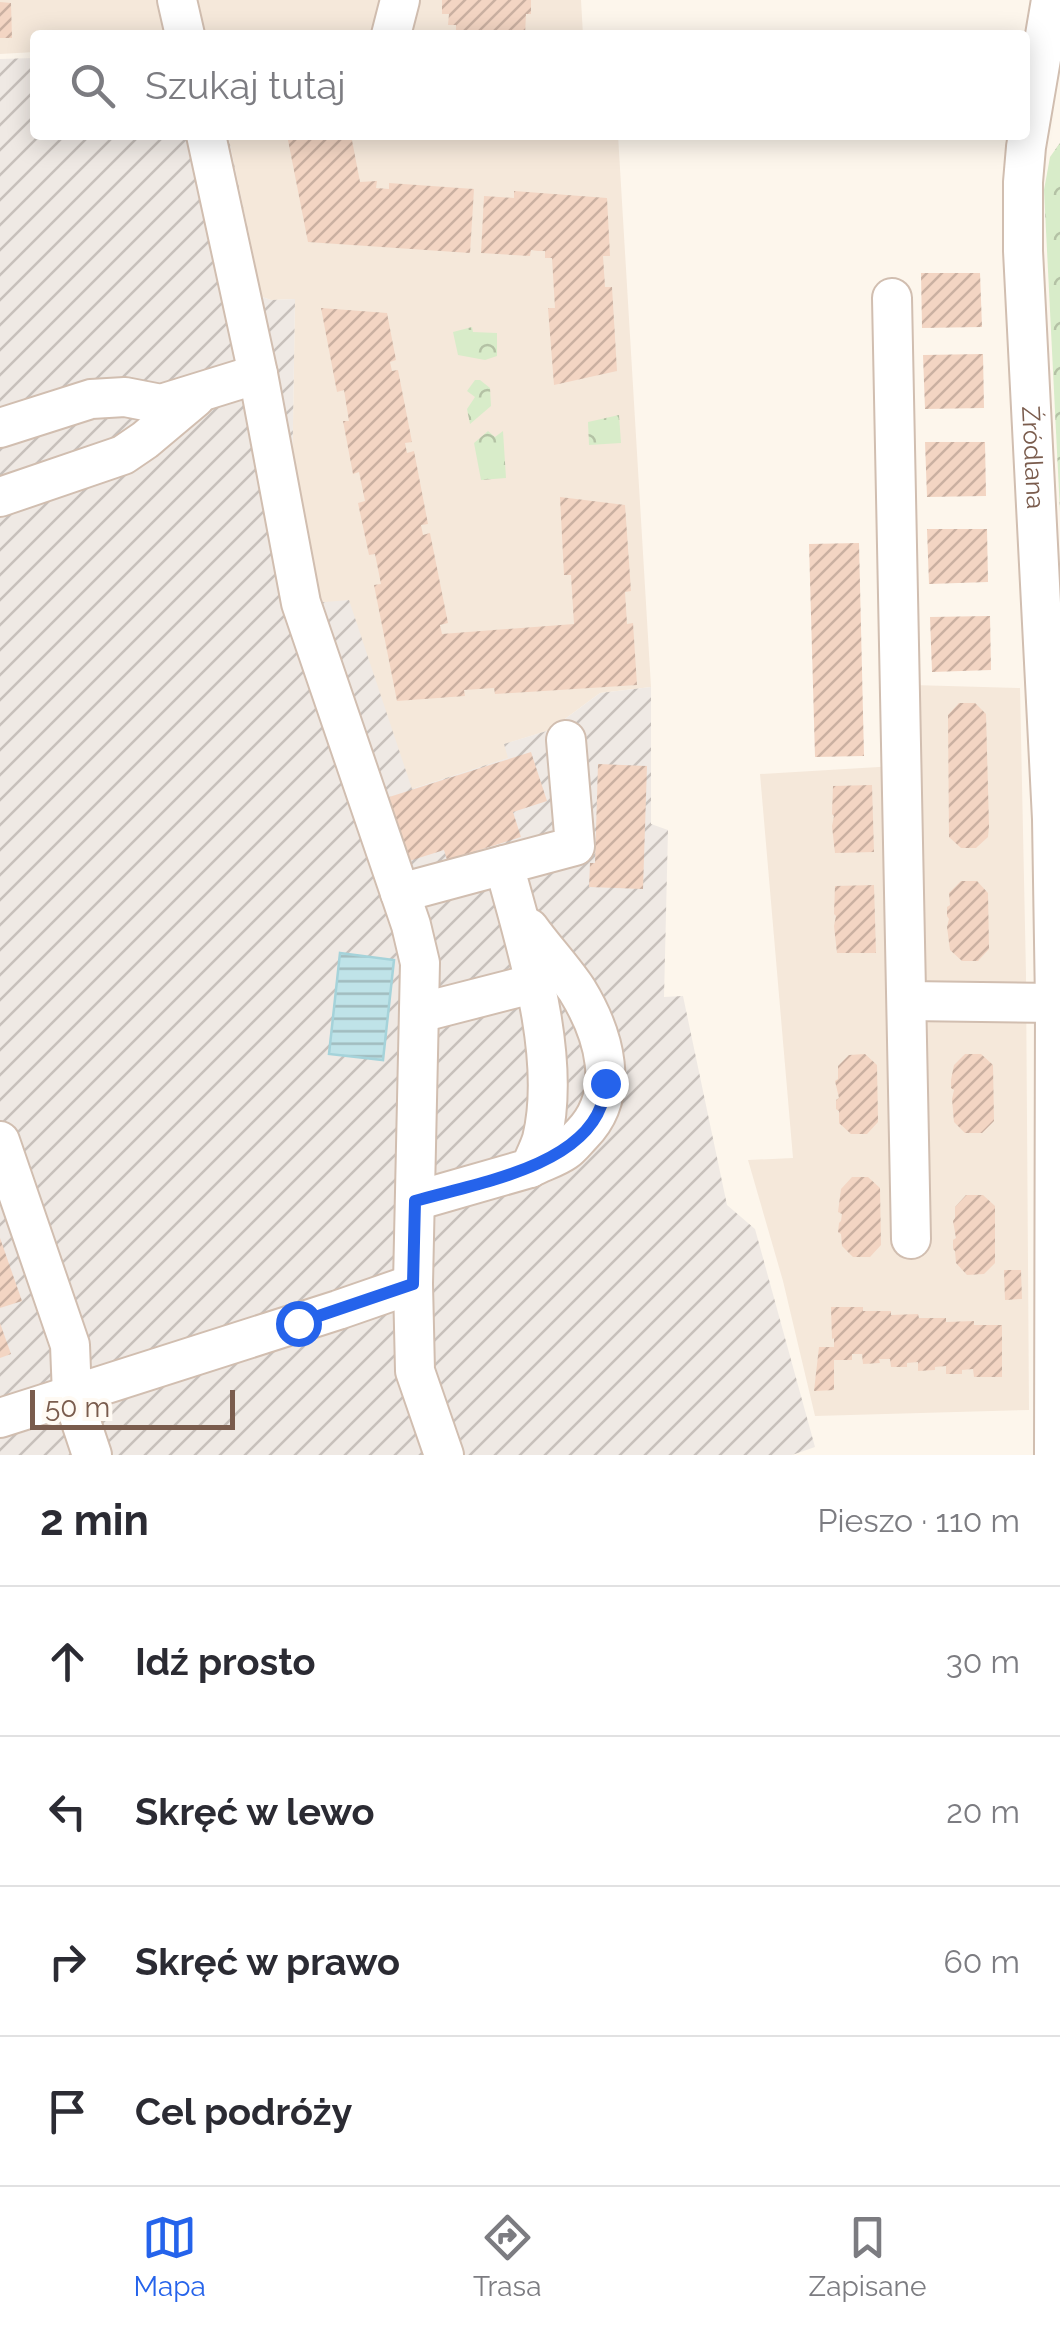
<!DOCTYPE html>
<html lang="pl">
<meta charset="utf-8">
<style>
:root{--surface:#fff;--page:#f7f7f7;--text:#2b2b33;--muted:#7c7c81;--line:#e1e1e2;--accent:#2563eb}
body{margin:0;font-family:Raleway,sans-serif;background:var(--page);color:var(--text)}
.scale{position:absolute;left:30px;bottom:25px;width:205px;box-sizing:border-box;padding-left:10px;border:5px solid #7a5c4d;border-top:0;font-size:28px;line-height:35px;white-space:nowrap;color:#7a5c4d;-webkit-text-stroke:8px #fffaf3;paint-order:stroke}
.stop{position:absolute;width:30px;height:30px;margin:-22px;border:8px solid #2563eb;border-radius:50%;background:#fff}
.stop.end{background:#2563eb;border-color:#fff;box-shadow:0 2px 10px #0008}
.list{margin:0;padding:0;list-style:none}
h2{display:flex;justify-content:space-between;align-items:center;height:130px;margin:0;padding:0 40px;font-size:42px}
h2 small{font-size:32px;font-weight:400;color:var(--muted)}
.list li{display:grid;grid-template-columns:65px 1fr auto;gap:30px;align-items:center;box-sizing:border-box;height:150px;padding:0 40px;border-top:2px solid var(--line)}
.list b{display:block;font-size:38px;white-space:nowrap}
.list em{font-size:32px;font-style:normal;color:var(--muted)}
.icon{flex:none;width:55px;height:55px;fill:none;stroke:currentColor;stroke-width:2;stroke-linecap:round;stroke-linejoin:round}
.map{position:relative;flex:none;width:1060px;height:1455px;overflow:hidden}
.search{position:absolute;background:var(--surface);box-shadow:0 5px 25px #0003;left:30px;right:30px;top:30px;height:110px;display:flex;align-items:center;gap:25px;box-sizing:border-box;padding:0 35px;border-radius:10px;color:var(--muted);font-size:38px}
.sheet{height:730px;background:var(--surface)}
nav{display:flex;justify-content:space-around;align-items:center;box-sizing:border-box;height:140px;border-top:2px solid var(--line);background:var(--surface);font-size:28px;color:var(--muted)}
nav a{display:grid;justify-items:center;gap:5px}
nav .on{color:var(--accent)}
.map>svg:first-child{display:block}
.residential{fill:#f5e8da}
.industrial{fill:url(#industrial-furrows)}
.forest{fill:url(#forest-crowns)}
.water{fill:url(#water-rules);stroke:#a5d3da;stroke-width:2.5}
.building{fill:url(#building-hatch)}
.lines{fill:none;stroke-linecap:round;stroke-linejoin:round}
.minor-casing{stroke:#d1beb0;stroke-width:42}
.minor{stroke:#fff;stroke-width:38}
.route{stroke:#2563eb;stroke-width:12}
.labels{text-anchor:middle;stroke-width:8;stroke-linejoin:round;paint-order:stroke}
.street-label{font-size:25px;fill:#7a5c4d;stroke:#fffaf3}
</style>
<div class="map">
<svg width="1060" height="1455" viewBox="0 0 1060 1455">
<defs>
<pattern id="industrial-furrows" width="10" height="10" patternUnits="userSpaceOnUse" patternTransform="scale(2.5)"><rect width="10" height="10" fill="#efe9e4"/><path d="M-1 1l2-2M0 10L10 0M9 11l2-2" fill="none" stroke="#c7c0bb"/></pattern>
<pattern id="forest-crowns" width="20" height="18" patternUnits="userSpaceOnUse" patternTransform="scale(2.5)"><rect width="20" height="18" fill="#d8ecc9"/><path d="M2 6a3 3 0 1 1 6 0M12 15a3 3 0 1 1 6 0" fill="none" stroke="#b4c2a5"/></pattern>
<pattern id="water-rules" width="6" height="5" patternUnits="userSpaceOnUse" patternTransform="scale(2.5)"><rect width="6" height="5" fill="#bfe3e8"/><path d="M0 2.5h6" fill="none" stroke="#a0bbbe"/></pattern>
<pattern id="building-hatch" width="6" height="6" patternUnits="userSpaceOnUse" patternTransform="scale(2.5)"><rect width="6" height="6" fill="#f3d5c3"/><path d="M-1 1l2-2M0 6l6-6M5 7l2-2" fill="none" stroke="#cab0a1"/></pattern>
</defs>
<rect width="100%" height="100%" fill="#fdf6ec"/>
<g class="residential">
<polygon points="0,0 581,0 583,35 35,35 35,52 0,54"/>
<polygon points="228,135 618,135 651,687 600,693 550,730 505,744 509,758 412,789 312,603 292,485 295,299 271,300 262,297"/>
<polygon points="913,685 1020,688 1026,975 1029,1410 815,1416 783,1281 748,1160 793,1158 760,774 912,765"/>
</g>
<polygon class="industrial" points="35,58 35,135 228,135 262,297 271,300 295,299 292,485 313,603 349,600 412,789 508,758 504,744 550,730 600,693 651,687 651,824 668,830 664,997 683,996 727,1205 755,1229 815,1447 792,1455 0,1455 0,59"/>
<g class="forest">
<polygon points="1060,143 1060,512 1044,190 1050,157"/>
<polygon points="472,327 473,332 497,333 497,356 485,360 458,355 453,332"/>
<polygon points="475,380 480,380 490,388 491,406 470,424 467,409 475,397 467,391"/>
<polygon points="619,415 621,443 589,445 588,422"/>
<polygon points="488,431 495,437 503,431 506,478 481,480 474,443"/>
</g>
<polygon class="water" points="340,953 394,960 383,1060 329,1054"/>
<g class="building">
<polygon points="442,0 531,0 531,14 526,14 525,35 456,35 456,25 448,25 449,14 442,14"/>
<polygon points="0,2 11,3 12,38 0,38"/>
<polygon points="287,135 351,135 360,182 377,181 376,188 389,189 389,183 474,189 470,253 308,242"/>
<polygon points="514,191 607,198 610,256 603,256 605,287 612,287 617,371 554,385 548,308 555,308 552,258 545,258 545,251 538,251 531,250 530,256 481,253 484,196 514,198"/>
<polygon points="921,273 980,273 982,327 922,328"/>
<polygon points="321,308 387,313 396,360 390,362 392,371 398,370 412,442 405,443 407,453 414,451 428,524 421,525 423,535 430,533 448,623 440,625 442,634 574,624 571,575 564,575 560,497 625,505 631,591 625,592 627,624 633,623 637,685 495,694 494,688 464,690 465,696 397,701 374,585 381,584 375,554 369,555 358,503 365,501 359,472 353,474 343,421 349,421 344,390 337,392"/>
<polygon points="983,354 984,408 925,409 923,355"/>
<polygon points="925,442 985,442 986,496 927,497"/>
<polygon points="927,529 987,529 988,582 929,584"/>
<polygon points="859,543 864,756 815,757 809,544"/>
<polygon points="990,616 991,670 932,672 930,617"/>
<polygon points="959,703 975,703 986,714 989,826 988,837 976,848 961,848 949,837 948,715"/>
<polygon points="531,752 547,801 513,812 521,837 447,860 444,850 406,862 386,798"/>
<polygon points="598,764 647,766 643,889 589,887 590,863 595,863"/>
<polygon points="872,785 874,852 835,853 832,826 834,816 832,814 833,786"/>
<polygon points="961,881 977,881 988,893 989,949 978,961 962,961 950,950 947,927 949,919 947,916 947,907 950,905 949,893"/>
<polygon points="874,885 876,953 837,953 834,926 836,916 834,914 835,886"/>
<polygon points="865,1054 877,1065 878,1122 867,1134 851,1134 839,1123 839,1111 836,1109 836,1100 839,1098 835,1081 838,1079 838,1066 849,1055"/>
<polygon points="965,1054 981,1054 993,1065 994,1121 982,1133 965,1133 954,1122 952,1099 954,1090 951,1088 951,1080 954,1065"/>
<polygon points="852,1177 868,1177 880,1188 881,1245 870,1257 853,1257 842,1246 841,1234 838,1232 839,1223 841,1221 842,1214 838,1212 841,1189"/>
<polygon points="966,1195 983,1195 995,1206 995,1263 984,1274 967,1275 956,1263 955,1251 953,1249 953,1240 956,1238 953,1221 955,1218 955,1207"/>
<polygon points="0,1238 22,1301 0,1308"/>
<polygon points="1004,1270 1021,1270 1022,1299 1005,1300"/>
<polygon points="831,1307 863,1307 863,1311 891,1311 891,1315 918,1314 919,1318 946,1318 946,1322 974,1321 974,1325 1002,1325 1002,1377 974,1377 973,1369 962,1370 962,1374 946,1374 946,1366 935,1367 935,1370 918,1371 918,1362 907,1363 907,1367 891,1367 890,1359 879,1359 880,1363 863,1364 862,1354 852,1354 852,1360 834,1360 834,1390 814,1391 819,1347 834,1347 834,1338 832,1339"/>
<polygon points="0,1323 11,1354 0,1358"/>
</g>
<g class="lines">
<defs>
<g id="minor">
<polyline points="177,0 185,35"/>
<path id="s1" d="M1051 0 1026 147 1023 182V251L1052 819 1055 1003 1054 1455"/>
<polyline points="391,35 400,0"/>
<polyline points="206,135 258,374 301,603 411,925 420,963 413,1284 415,1371 444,1455"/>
<polyline points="892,298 911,1239"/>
<polyline points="0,428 91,399 125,397 161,404 258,374"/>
<polyline points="0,497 123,455 145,440 195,398"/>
<polyline points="400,893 504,865"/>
<path d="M529 928C544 949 563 969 577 990 604 1034 622 1093 582 1134 577 1139 571 1147 565 1151 555 1158 541 1162 530 1168"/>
<polyline points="908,1001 1055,1003"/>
<polyline points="419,1013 536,983"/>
<polyline points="0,1141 70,1345 72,1395 92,1455"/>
<path d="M415 1201 530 1168C534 1158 539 1149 542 1139 562 1056 526 946 504 865L575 846 566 740"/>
<polyline points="0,1418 338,1310 413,1284"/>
</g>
</defs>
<use href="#minor" class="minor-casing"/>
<use href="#minor" class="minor"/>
</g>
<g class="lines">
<path class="route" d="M298 1323 413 1284 415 1201C473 1184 578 1168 601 1106 604 1099 604 1090 605 1083"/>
</g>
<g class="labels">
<g class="street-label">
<text dy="9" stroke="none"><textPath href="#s1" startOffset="460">Źródlana</textPath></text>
</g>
</g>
</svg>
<div class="scale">50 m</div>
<div class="stop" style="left:298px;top:1323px"></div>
<div class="stop end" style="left:605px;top:1083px"></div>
<div class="search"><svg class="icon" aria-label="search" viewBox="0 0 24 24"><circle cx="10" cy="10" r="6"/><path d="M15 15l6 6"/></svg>Szukaj tutaj</div>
</div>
<section class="sheet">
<h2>2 min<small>Pieszo · 110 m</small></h2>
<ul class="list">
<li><svg class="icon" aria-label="ahead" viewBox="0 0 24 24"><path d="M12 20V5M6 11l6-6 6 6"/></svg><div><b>Idź prosto</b></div><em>30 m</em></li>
<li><svg class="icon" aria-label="left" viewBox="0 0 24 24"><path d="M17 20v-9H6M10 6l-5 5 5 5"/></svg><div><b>Skręć w lewo</b></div><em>20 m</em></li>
<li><svg class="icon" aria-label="right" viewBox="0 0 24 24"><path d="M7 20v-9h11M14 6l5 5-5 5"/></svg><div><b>Skręć w prawo</b></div><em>60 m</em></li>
<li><svg class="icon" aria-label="arrive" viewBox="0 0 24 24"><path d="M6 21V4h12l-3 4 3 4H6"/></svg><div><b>Cel podróży</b></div></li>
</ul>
</section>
<nav>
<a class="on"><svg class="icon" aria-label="map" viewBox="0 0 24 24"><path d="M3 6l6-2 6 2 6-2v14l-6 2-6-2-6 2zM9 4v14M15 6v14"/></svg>Mapa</a>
<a><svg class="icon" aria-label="directions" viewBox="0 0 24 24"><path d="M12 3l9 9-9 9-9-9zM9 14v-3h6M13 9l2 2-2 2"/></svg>Trasa</a>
<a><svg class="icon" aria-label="saved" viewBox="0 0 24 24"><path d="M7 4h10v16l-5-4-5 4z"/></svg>Zapisane</a>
</nav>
